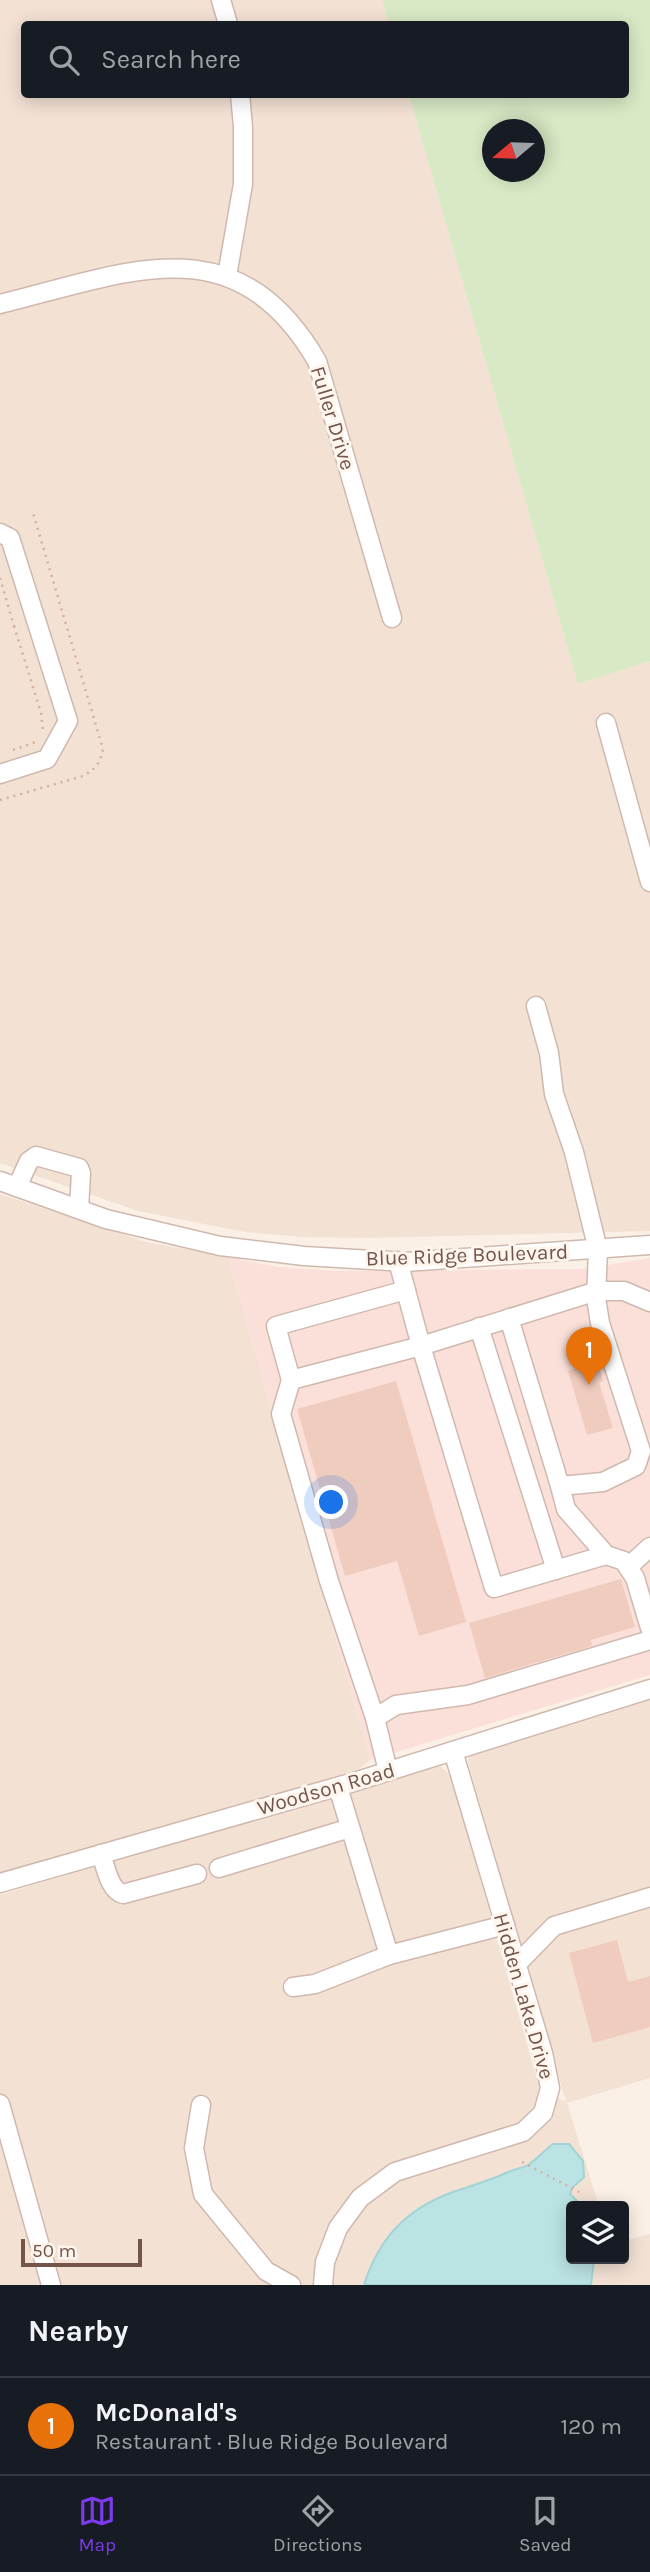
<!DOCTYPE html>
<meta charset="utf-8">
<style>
:root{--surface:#171b24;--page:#20242c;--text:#f1f3f6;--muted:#9ea1a6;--line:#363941;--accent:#7c3aed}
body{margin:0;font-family:Karla,sans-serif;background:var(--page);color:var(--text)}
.controls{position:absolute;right:21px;bottom:21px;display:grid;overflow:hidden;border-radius:7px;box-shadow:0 4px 18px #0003}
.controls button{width:63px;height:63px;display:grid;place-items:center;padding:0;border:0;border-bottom:2px solid var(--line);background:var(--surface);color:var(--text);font:35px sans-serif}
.compass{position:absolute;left:482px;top:119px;width:63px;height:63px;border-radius:50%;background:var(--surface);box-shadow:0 4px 18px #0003;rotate:251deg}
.scale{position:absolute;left:21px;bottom:18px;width:121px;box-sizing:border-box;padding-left:7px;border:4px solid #74554c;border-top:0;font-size:19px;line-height:24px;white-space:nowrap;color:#74554c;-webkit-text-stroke:5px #fef5ec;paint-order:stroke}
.you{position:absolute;left:332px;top:1503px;width:24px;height:24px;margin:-18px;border:5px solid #fff;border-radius:50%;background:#1a73e8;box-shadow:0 0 0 10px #1a73e833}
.badge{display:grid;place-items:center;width:46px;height:46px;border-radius:50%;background:var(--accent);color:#fff;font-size:23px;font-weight:700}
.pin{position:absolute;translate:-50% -58px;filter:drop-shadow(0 2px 4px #0008)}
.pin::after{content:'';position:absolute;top:37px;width:24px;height:21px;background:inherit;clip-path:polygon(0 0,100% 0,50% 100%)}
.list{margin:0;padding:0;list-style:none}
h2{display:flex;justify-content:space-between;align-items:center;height:91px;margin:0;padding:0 28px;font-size:30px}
h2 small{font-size:23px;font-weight:400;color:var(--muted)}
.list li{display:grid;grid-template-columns:46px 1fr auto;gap:21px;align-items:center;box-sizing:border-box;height:98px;padding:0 28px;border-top:2px solid var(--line)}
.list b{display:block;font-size:26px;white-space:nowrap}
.list p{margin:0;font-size:23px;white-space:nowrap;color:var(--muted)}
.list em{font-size:23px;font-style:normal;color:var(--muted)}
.icon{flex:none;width:38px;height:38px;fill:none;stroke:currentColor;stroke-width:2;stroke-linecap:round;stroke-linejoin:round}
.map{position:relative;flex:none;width:650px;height:2285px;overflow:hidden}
.search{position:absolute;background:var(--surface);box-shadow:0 4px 18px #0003;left:21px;right:21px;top:21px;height:77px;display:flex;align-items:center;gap:18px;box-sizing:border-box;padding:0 24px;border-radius:7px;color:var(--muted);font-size:26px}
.sheet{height:189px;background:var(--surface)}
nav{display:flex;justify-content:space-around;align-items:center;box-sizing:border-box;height:98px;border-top:2px solid var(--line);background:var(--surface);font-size:19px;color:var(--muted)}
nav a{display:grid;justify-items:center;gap:4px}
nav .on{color:var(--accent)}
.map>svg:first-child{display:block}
.residential{fill:#f3e1d4}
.commercial{fill:#fbe0da}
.green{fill:#d8e9c5;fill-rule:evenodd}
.water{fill:#bbe3e4;stroke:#a2d4d6;stroke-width:2}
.building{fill:#f0ccbe}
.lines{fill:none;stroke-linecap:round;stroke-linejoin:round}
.minor-casing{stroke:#cfb9af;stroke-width:21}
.path{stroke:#d5afa2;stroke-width:2.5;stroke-dasharray:2 5;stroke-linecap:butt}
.minor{stroke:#fff;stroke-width:18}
.labels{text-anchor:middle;stroke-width:6;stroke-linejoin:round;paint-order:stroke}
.street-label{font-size:21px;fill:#74554c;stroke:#fef5ec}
</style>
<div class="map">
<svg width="650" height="2285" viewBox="0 0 650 2285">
<rect width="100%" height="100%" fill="#fbf0e6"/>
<g class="residential">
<polygon points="0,0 382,0 389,24 24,24 24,94 409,95 578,684 650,661 650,1231 365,1238 302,1237 245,1232 138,1211 0,1163"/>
<polygon points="0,1194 146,1242 228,1257 370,1760 359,1769 340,1776 0,1876"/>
<polygon points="650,1697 650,2078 567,2103 599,2206 571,2206 571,2259 624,2259 624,2241 650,2234 650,2285 0,2285 0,1895 434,1766 442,1767 451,1777 540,2089 566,2102 468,1762 469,1756 473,1751"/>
</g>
<polygon class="commercial" points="228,1257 278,1267 337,1271 583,1269 650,1258 650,1675 370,1760"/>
<path class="green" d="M382 0H650V661L578 684 409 95 626 94V24H389ZM492 130H534V172H492Z"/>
<path class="water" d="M553 2144H569L583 2161 584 2177 572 2188 570 2194 582 2206H571V2259H594L591 2285H364C379 2238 406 2209 453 2192 472 2185 490 2181 508 2172 515 2169 523 2168 528 2165 537 2159 545 2150 553 2144Z"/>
<g class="building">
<polygon points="594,1363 596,1369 599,1368 603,1381 599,1382 613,1428 587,1435 568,1371"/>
<polygon points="396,1381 466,1622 419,1636 397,1561 345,1576 297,1409"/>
<polygon points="621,1579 635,1627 591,1640 592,1646 485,1678 469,1623"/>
<polygon points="617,1940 628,1982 650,1976 650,2027 593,2043 569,1953"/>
</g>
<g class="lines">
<defs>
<g id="minor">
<polyline points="221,0 228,24"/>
<polyline points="227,276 243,184 243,127 240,94"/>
<path d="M0 304C127 273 235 221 317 361L392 618"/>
<polyline points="0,533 10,538 68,721 47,759 0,774"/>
<polyline points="606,723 650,882"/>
<polyline points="0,1181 106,1219 220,1246 304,1256 406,1262 650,1245"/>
<polyline points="17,1187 29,1161 36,1156 79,1168 81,1173 79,1209"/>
<polyline points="398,1261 421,1346 494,1588 606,1555"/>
<polyline points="406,1290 276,1326 291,1380 421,1346 597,1291 624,1291 650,1302"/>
<polyline points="509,1318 560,1486 603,1482 636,1466 641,1451 600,1323 596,1298 598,1250 574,1152 554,1094 549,1053 536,1006"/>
<polyline points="479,1327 556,1570"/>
<polyline points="291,1380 281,1414 329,1581 375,1718"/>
<polyline points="560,1486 566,1509 606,1555 624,1561 635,1578 650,1628"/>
<polyline points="628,1567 650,1547"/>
<polyline points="388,1771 375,1718 396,1705 468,1695 650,1640"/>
<polyline points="338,1787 389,1955 505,1925"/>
<path d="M101 1854C106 1867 109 1890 123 1894L197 1874"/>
<polyline points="219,1868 350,1828"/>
<polyline points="0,1883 354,1782 650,1689"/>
<polyline points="516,1965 554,1926 650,1897"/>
<polyline points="293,1987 315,1984 389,1955"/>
<polyline points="0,2104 51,2285"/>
<polyline points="201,2105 194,2148 203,2194 266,2271 291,2285"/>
<polyline points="323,2285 325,2262 338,2228 360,2198 395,2172 523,2132 543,2113 550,2088 543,2053 453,1751"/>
</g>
</defs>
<use href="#minor" class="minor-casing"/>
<g class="path">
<polyline points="0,578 14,626 20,624"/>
<polyline points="14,626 41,713 43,730"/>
<polyline points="13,750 36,742"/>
<path d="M0 800 83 776C95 769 101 763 103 749L33 513"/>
<polyline points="522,2162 579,2192"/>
</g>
<use href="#minor" class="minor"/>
</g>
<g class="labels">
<g class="street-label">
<text transform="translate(333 418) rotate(73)" y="7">Fuller Drive</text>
<text transform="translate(467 1255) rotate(-2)" y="7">Blue Ridge Boulevard</text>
<text transform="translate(326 1789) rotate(-16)" y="7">Woodson Road</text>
<text transform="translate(524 1996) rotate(74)" y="7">Hidden Lake Drive</text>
</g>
</g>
</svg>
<div class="controls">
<button><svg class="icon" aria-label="layers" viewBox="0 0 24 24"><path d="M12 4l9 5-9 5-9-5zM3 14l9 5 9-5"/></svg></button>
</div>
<svg class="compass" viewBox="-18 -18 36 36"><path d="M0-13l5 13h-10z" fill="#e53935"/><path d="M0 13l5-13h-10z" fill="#9ea1a6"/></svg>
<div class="scale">50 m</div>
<div class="you"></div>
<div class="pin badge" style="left:589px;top:1385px;background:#e8710a">1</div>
<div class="search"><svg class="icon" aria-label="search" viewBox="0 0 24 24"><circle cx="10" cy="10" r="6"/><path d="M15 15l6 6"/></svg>Search here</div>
</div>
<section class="sheet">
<h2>Nearby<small></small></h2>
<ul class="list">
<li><span class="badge" style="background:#e8710a">1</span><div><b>McDonald's</b><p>Restaurant · Blue Ridge Boulevard</p></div><em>120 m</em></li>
</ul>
</section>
<nav>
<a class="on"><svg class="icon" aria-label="map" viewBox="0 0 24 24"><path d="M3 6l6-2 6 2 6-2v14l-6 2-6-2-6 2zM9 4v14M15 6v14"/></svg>Map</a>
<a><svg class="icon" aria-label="directions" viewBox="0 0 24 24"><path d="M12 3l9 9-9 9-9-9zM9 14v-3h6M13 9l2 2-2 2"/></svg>Directions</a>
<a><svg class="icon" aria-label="saved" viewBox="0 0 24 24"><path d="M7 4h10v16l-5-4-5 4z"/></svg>Saved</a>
</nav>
